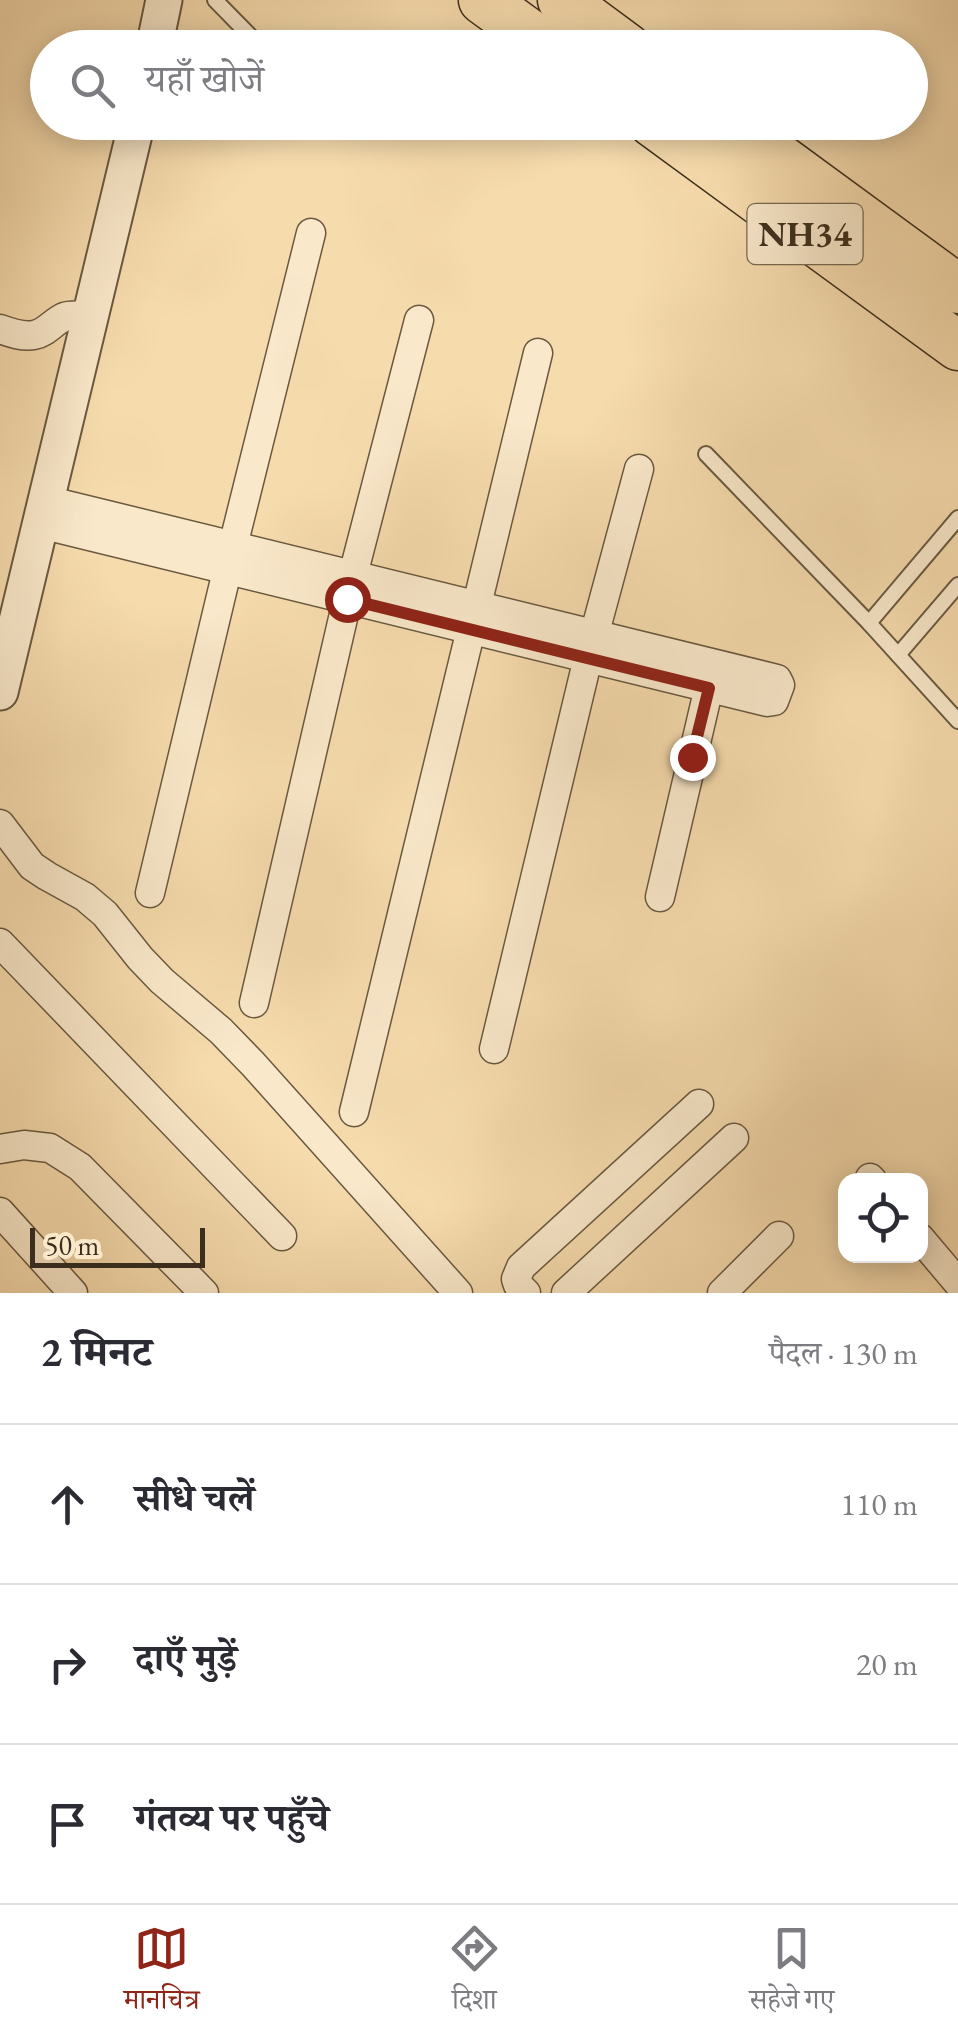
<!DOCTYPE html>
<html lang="hi">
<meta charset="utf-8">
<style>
:root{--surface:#fff;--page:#f2f2f3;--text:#2b2b33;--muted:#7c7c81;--line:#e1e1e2;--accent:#8f2418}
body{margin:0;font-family:"EB Garamond","Noto Serif Devanagari",serif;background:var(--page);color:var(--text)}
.controls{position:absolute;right:30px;bottom:30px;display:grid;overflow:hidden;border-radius:20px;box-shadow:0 5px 25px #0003}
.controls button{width:90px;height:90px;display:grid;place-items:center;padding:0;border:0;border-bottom:2px solid var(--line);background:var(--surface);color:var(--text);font:50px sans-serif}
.scale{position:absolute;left:30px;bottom:25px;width:175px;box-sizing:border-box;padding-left:10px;border:5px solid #3c2e1c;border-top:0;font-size:28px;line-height:35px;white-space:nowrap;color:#3c2e1c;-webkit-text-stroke:8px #f9e8ca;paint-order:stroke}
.stop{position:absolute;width:30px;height:30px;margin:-22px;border:8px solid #8f2418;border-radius:50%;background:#fff}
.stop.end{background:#8f2418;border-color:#fff;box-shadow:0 2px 10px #0008}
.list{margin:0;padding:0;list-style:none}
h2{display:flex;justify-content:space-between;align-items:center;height:130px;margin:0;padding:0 40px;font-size:42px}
h2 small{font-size:32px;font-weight:400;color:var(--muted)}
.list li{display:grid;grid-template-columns:65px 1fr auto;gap:30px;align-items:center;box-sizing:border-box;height:160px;padding:0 40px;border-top:2px solid var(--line)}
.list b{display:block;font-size:38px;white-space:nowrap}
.list em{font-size:32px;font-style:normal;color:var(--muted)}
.icon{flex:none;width:55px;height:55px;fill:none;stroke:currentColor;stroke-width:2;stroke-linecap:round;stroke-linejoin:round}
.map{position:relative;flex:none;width:958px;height:1293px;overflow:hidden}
.search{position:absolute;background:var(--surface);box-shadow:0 5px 25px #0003;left:30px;right:30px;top:30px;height:110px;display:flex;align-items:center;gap:25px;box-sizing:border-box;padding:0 35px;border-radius:55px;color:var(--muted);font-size:38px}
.sheet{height:610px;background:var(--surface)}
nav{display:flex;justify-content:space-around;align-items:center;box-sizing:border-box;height:140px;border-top:2px solid var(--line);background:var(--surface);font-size:28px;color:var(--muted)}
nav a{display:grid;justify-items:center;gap:5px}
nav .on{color:var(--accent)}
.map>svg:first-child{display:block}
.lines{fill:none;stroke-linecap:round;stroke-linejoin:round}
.service-casing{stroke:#6a5940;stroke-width:18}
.minor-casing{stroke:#6a5940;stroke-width:31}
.tertiary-casing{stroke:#6a5940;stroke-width:39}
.trunk-casing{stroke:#3c2e1c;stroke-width:51}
.service{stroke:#f9e8ca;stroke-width:14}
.minor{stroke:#f9e8ca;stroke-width:28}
.tertiary{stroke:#f9e8ca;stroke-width:35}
.trunk{stroke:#f6dbad;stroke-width:48}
.route{stroke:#8f2418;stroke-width:12}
.labels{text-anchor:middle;stroke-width:8;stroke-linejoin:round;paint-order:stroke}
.shield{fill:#f9e8ca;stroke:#756650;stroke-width:2.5}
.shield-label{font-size:35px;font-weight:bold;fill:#3c2e1c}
</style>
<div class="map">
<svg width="958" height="1293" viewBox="0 0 958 1293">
<rect width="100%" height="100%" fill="#f6dbad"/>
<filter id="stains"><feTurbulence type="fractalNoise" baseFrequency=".002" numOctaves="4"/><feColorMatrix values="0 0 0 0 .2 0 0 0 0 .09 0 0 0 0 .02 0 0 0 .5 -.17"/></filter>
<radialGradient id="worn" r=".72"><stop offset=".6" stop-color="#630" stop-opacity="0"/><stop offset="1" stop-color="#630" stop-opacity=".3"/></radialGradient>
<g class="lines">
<defs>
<g id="service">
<polyline points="215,0 262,48"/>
<polyline points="706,454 869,623 958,721"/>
<polyline points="869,623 958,518"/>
<polyline points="898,655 958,585"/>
</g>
<g id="minor">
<path d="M0 329C11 333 23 337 34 335 46 333 53 322 64 317 72 314 81 316 90 316"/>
<polyline points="40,524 767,702 774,701 780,685 777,679 773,678 46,500"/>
<polyline points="0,824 32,866 47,876 85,897 105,914 140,958 162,981 221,1031 253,1064 458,1293"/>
<polyline points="150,893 233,546 311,233"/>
<polyline points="660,897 713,670"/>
<polyline points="0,943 282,1236"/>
<polyline points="254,1003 353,575 419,320"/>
<polyline points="494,1049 588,658 639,469"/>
<polyline points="354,1112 538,353"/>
<polyline points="0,1149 24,1145 50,1148 80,1167 204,1293"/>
<polyline points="870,1178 872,1180"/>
<polyline points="0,1212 73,1293"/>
<polyline points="920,1238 958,1283"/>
<polyline points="526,1293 518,1285 516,1279 521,1267 699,1104"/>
<polyline points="566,1293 734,1138"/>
<polyline points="722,1293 779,1236"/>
</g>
<g id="tertiary">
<polyline points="154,48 164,0"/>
<polyline points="0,692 137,122"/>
</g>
<g id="trunk">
<polyline points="483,0 549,48"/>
<polyline points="562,0 627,48"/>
<polyline points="652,122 958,346"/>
<polyline points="730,122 958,289"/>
</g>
</defs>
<use href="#service" class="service-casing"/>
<use href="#minor" class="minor-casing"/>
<use href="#tertiary" class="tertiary-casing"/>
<use href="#trunk" class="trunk-casing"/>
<use href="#service" class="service"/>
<use href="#minor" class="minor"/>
<use href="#tertiary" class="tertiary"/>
<use href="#trunk" class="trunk"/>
</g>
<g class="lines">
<polyline class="route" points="347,599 709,688 692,757"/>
</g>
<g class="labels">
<rect class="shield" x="747.5" y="204" width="115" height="60" rx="8"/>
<g class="shield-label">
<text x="805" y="246">NH34</text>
</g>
</g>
<rect width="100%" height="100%" filter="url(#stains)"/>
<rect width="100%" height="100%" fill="url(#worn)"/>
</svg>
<div class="controls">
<button><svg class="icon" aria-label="locate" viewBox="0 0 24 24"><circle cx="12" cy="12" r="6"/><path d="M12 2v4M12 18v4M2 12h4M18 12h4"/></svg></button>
</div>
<div class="scale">50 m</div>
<div class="stop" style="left:347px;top:599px"></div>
<div class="stop end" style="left:692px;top:757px"></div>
<div class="search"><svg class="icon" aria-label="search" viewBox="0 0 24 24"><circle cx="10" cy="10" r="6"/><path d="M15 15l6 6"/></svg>यहाँ खोजें</div>
</div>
<section class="sheet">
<h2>2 मिनट<small>पैदल · 130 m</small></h2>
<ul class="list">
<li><svg class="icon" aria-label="ahead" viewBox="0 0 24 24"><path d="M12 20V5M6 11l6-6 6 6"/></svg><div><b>सीधे चलें</b></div><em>110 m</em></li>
<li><svg class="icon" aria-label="right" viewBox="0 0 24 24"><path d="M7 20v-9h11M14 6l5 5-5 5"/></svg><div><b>दाएँ मुड़ें</b></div><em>20 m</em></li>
<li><svg class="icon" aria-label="arrive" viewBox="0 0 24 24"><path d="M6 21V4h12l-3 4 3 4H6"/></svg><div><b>गंतव्य पर पहुँचे</b></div></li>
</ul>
</section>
<nav>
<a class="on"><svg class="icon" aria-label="map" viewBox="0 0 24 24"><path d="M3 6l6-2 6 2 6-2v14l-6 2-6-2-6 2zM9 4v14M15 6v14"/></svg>मानचित्र</a>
<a><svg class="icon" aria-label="directions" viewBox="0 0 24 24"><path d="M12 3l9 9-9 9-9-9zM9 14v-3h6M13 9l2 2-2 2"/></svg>दिशा</a>
<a><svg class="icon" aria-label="saved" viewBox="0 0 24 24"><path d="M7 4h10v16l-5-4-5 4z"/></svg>सहेजे गए</a>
</nav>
